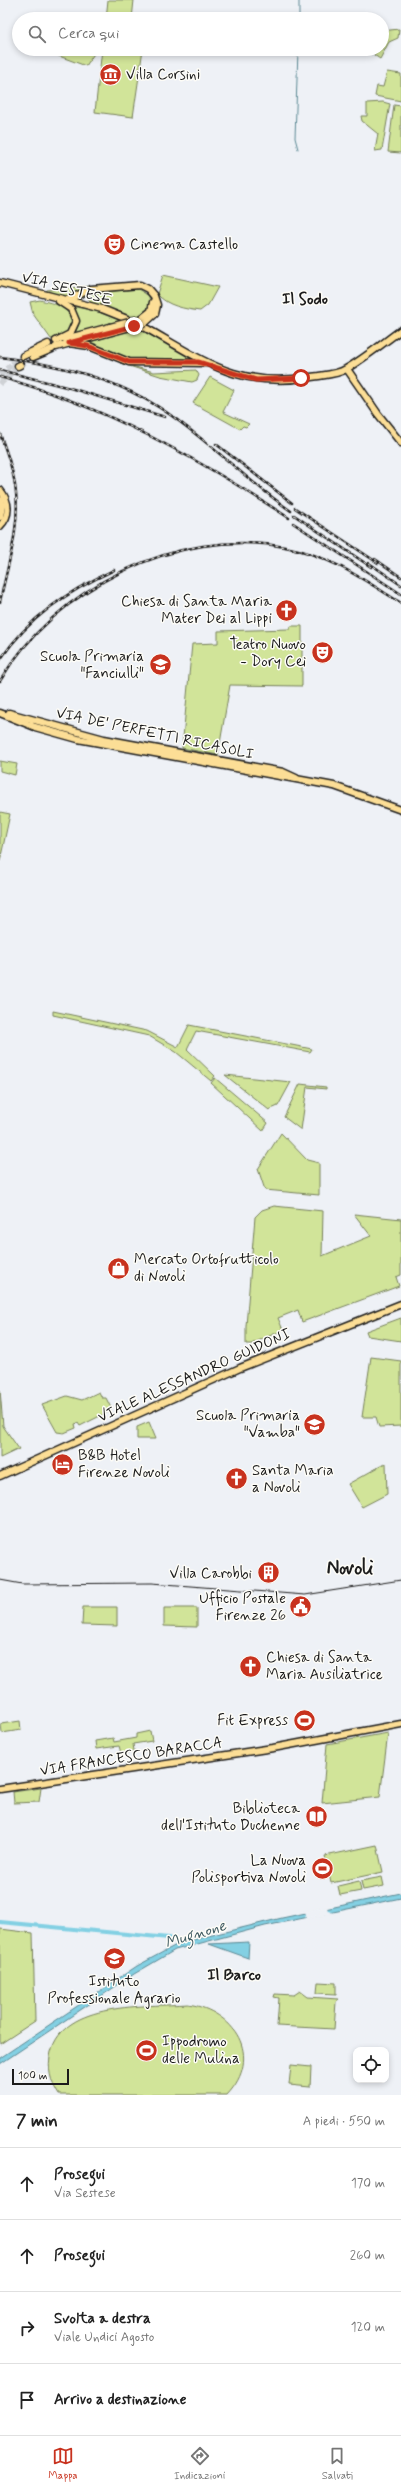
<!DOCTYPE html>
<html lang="it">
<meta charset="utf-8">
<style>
:root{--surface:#fff;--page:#f6f6f6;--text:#222;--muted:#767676;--line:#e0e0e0;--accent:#c8321e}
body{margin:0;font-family:Mynerve,sans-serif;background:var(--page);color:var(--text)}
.controls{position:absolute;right:12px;bottom:12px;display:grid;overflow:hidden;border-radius:8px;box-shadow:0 2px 6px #0003}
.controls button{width:36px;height:36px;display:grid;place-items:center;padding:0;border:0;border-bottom:1px solid var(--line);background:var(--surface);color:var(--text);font:20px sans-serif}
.scale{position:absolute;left:12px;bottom:10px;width:57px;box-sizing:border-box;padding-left:4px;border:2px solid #1c1c1c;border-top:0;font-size:11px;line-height:14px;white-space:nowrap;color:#1c1c1c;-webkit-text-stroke:3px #fdfcf7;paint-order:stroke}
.stop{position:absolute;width:12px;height:12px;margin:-9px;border:3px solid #c8321e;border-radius:50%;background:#fff}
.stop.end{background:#c8321e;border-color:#fff;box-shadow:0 1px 4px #0008}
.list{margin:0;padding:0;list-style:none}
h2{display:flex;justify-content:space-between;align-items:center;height:52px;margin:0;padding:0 16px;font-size:17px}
h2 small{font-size:13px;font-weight:400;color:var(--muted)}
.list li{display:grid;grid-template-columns:26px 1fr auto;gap:12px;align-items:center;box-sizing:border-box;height:72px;padding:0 16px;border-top:1px solid var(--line)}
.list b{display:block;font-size:15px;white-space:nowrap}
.list p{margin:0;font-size:13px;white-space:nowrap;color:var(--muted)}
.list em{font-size:13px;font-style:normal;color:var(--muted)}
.icon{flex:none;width:22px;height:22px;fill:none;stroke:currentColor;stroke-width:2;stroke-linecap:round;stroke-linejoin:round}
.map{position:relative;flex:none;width:401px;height:2095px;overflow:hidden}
.search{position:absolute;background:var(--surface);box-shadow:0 2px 6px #0003;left:12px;right:12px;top:12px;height:44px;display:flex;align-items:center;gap:10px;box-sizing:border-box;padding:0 14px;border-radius:22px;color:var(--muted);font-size:15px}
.sheet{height:340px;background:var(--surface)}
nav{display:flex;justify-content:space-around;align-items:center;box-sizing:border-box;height:56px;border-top:1px solid var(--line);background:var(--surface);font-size:11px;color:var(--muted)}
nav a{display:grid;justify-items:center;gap:2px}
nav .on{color:var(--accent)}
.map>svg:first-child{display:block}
.green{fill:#d1e499;stroke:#76805a}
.water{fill:#83d0e3;stroke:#5a8893}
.pier{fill:#eef1f6}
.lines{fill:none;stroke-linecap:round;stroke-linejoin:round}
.stream{stroke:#5a8893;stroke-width:1}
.canal{stroke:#83d0e3;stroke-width:4}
.major-tunnel{stroke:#ced1d5;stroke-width:6;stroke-dasharray:6 3;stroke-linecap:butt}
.major-casing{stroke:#1c1c1c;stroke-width:9}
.major{stroke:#fcde96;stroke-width:6}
.tram{stroke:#1c1c1c;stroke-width:1}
.rail-casing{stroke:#1c1c1c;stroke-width:2.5}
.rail{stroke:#fdfcf7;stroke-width:1;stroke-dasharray:3;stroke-linecap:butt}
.major-bridge-casing{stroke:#1c1c1c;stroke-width:9;stroke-linecap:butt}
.major-bridge{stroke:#fcde96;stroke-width:6}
.route{stroke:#c8321e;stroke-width:5}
.labels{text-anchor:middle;stroke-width:3;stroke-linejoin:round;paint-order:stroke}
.poi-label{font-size:15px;fill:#1c1c1c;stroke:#fdfcf7;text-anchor:end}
.street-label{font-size:15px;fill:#1c1c1c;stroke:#fdfcf7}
.neighbourhood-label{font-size:16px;font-weight:bold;fill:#1c1c1c;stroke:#fdfcf7}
.water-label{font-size:16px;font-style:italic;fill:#405b62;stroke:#fdfcf7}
.district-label{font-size:19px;font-weight:bold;fill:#1c1c1c;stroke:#fdfcf7}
</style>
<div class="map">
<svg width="401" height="2095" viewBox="0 0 401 2095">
<rect width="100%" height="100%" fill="#eef1f6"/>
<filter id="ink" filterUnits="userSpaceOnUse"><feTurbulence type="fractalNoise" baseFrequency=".025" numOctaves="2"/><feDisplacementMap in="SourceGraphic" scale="8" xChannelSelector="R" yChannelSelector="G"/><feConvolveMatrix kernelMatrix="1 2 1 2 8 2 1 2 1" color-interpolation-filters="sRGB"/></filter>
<g filter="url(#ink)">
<g class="green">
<polygon points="108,0 134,0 132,19 106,19"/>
<polygon points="399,29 398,38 389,42 380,59 374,55 377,49 382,49 382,31"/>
<polygon points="40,49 97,49 86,66"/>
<polygon points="102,49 143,49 133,117 95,112"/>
<polygon points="387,72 401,74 401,101 375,96 377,86 383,87"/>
<polygon points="383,102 390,104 382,150 375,151 378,134 362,121 361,116 367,116 367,103"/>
<polygon points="394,105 401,106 401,153 388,152"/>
<path d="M163 275 218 287 208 305 200 311C185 309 167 306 157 294Z"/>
<polygon points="91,286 67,297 46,291 47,290"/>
<path d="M138 289 149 296 150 306C140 328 108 308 91 303L88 298 91 293Z"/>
<path d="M40 300C55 304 66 305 73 321L66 334 51 339 33 314 30 302Z"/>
<path d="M71 306 96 311 122 320 73 334C82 325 79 314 71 306Z"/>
<polygon points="139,329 194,359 154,362 130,360 86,343"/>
<polygon points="120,363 154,372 196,370 199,375 197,380 192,382 160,376"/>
<polygon points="210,377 234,390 223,412 249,424 246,427 243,426 240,429 193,403"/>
<polygon points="291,626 302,626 302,686 230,685 218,755 182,748 192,644 218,643 218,631 290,629"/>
<polygon points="0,761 17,764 15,775 0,771"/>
<polygon points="0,812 10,814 0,861"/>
<polygon points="53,1011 147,1031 178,1047 189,1025 312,1049 310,1052 196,1031 187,1049 215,1076 211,1081 176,1052 149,1036 53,1015"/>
<polygon points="225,1075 291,1082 278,1106 269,1110"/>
<polygon points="215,1078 268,1123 263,1131 211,1083"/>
<polygon points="300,1084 326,1087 326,1089 307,1087 301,1130 284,1117"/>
<polygon points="281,1133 307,1160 319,1163 319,1195 265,1190 258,1169"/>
<polygon points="274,1206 323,1211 322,1256 371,1236 354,1214 401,1219 401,1275 396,1277 399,1286 302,1322 298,1310 278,1318 283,1330 251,1344 246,1344 246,1326 255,1217 262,1210"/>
<polygon points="401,1318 401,1341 368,1336 366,1331"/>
<polygon points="371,1357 401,1361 401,1426 379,1427 376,1417 362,1417"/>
<polygon points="0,1390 3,1426 19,1449 0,1458"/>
<polygon points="99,1392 102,1398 106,1398 111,1408 110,1411 80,1426 78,1423 75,1424 76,1428 64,1433 57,1432 42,1405 67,1396 82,1400"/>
<polygon points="149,1422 156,1439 137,1439 137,1427"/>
<polygon points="386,1463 387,1494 362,1507 348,1484"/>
<polygon points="83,1607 117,1607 117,1626 82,1625"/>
<polygon points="164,1608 197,1608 197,1627 164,1626"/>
<polygon points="20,1721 21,1730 2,1733 1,1724"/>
<polygon points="150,1731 152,1741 133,1744 134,1751 121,1753 119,1746 96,1749 95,1741 113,1738 114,1742 136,1738 136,1734"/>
<polygon points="388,1733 380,1797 322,1803 327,1744"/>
<polygon points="41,1788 39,1802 14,1803 13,1792"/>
<polygon points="377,1845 383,1872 331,1883 325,1856"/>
<polygon points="382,1877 384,1886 363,1890 361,1881"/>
<polygon points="359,1881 361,1891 340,1895 338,1886"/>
<polygon points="0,1929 33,1933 35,2021 0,2044"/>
<polygon points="318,1982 336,1983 336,1994 317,1993"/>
<polygon points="300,1991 308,1997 338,1999 336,2002 334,2029 277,2026 279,1998 274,1997 275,1994 294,1995"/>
<path d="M188 2004C234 2011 264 2056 227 2095H59C50 2081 47 2068 51 2052 64 2001 146 2007 188 2004Z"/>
<polygon points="291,2065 311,2067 310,2087 289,2085"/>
</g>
<g class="water">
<polygon points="401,1893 401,1898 265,1926 175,1950 134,1974 0,2064 0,2058 137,1966 180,1943 282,1918"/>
<polygon points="249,1942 248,1958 209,1944"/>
</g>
<polygon class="pier" points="327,1907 328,1911 336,1914 328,1914 306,1919 304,1911"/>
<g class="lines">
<g class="stream">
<polyline points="299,19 299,0"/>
<polyline points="298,50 295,138 298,149"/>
</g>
<polyline class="canal" points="0,1922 169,1938"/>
<g class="major-tunnel">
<polyline points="12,364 23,356"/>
<polyline points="20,365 33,357"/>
<polyline points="0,375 12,364"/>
<polyline points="0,384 18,366"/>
</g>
<defs>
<g id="major">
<polyline points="0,283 102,309 127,319"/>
<polyline points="67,300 91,289 140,285 148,289 154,296 157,305 155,314 145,323"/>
<polyline points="141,319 151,311 153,302"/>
<path d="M144 327C205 361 237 389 311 377 322 375 337 375 346 369 365 358 383 343 401 330"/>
<polyline points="65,339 110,327"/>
<polyline points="56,341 70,334 76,321 71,309 59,301"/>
<polyline points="69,343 89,346 129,362 205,363"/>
<polyline points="56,347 111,332"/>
<polyline points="23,356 48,344"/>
<polyline points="33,357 52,349"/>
<polyline points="18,366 20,365"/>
<polyline points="347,369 378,414 401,443"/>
<path d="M0 490C9 501 11 515 0 526"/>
<polyline points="0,500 2,506 0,517"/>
<polyline points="0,713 35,727 78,739 334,786 401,810"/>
<polyline points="9,713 104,739 283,772 296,778"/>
<polyline points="0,1476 240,1368 401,1304"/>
<polyline points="0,1789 273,1748 401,1724"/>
</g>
</defs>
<use href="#major" class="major-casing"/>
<use href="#major" class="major"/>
<polyline class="tram" points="0,1580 22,1584 152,1583 305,1595 401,1580"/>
<defs>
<g id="rail">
<path d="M0 357C60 365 118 378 169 414 211 443 247 481 291 511"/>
<polyline points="0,370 70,388 165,417"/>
<path d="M0 377C105 406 199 459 289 518"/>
<path d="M0 434C7 453 14 472 16 493 20 529 7 567 0 602"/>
<polyline points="216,444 292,503"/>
<polyline points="295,508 378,563"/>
<polyline points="294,515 371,567"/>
<polyline points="293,523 401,594"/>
<polyline points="375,559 401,577"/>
<polyline points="369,563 401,585"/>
<path d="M0 660C29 617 68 591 114 570"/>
<path d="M0 681C55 588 177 526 285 547 329 555 364 580 401 603"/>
</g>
</defs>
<use href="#rail" class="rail-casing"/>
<use href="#rail" class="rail"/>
<defs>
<g id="major-bridge">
<polyline points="110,327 141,319"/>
<polyline points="111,332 145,323"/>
</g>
</defs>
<use href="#major-bridge" class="major-bridge-casing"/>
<use href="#major-bridge" class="major-bridge"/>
</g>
</g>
<g class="lines" filter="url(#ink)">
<polyline class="route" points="134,326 69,343 88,346 129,362 198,362 256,380 301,378"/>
</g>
<defs>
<symbol id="museum-disc" viewBox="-11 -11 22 22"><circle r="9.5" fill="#c8321e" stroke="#fdfcf7"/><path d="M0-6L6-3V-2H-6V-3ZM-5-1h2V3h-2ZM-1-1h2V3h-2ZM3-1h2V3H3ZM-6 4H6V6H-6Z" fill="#fff"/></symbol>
<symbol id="theatre-disc" viewBox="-11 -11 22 22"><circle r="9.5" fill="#c8321e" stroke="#fdfcf7"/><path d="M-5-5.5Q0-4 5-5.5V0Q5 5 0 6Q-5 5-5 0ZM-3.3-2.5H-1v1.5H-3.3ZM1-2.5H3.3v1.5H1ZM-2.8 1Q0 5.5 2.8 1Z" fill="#fff"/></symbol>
<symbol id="church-disc" viewBox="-11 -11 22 22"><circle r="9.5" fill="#c8321e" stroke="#fdfcf7"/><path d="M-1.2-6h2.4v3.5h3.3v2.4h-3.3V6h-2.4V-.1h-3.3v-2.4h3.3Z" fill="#fff"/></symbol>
<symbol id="school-disc" viewBox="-11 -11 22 22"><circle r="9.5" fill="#c8321e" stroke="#fdfcf7"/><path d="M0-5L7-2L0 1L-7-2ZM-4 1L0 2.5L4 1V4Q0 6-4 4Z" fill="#fff"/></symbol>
<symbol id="shop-disc" viewBox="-11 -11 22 22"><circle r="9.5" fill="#c8321e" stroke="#fdfcf7"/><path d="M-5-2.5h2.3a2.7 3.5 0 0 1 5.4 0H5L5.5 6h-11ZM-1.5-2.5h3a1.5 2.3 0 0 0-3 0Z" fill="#fff"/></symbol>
<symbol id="hotel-disc" viewBox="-11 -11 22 22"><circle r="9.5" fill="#c8321e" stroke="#fdfcf7"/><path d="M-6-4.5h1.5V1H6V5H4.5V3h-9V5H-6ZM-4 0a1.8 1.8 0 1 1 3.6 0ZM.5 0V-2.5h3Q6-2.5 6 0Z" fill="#fff"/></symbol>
<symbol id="building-disc" viewBox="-11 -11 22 22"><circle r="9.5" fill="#c8321e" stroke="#fdfcf7"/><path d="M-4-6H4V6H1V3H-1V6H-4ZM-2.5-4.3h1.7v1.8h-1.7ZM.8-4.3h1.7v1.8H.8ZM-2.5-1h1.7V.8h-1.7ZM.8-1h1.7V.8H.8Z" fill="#fff"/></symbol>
<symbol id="civic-disc" viewBox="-11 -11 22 22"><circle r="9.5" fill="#c8321e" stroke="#fdfcf7"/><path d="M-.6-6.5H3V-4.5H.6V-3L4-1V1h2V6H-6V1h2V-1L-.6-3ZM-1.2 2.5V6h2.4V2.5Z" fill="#fff"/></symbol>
<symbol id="stadium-disc" viewBox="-11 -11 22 22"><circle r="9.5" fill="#c8321e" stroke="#fdfcf7"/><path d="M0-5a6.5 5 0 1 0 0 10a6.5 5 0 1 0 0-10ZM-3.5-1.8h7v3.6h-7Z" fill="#fff"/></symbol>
<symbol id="library-disc" viewBox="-11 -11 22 22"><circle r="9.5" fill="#c8321e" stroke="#fdfcf7"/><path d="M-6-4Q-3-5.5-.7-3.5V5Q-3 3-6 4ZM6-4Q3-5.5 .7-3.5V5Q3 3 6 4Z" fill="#fff"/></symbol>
</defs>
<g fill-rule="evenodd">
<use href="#museum-disc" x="98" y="62" width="25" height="25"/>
<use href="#theatre-disc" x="102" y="232" width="25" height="25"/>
<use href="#church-disc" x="274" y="598" width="25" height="25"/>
<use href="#theatre-disc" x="310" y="640" width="25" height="25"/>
<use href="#school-disc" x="148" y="652" width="25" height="25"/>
<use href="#shop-disc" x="106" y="1256" width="25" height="25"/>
<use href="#school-disc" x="302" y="1412" width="25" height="25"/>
<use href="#hotel-disc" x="50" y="1452" width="25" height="25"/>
<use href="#church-disc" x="224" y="1466" width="25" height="25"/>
<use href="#building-disc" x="256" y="1560" width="25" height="25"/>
<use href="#civic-disc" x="288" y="1594" width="25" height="25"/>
<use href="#church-disc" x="238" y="1654" width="25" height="25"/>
<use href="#stadium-disc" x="292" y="1708" width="25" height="25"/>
<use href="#library-disc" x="304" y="1804" width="25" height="25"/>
<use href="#stadium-disc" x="310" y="1856" width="25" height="25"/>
<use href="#school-disc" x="102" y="1946" width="25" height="25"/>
<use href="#stadium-disc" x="134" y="2038" width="25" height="25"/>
</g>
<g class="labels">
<g class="poi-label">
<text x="126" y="79" text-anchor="start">Villa Corsini</text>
<text x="130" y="249" text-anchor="start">Cinema Castello</text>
<text x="272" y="606">Chiesa di Santa Maria<tspan x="272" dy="17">Mater Dei al Lippi</tspan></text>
<text x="306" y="649">Teatro Nuovo<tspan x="306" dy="17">- Dory Cei</tspan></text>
<text x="144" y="661">Scuola Primaria<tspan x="144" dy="17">"Fanciulli"</tspan></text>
<text x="134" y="1264" text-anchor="start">Mercato Ortofrutticolo<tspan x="134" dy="17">di Novoli</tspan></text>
<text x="300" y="1420">Scuola Primaria<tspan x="300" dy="17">"Vamba"</tspan></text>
<text x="78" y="1460" text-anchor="start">B&amp;B Hotel<tspan x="78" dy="17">Firenze Novoli</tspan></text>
<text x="252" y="1475" text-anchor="start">Santa Maria<tspan x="252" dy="17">a Novoli</tspan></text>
<text x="252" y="1578">Villa Carobbi</text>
<text x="286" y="1603">Ufficio Postale<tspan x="286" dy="17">Firenze 26</tspan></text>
<text x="266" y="1662" text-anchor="start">Chiesa di Santa<tspan x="266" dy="17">Maria Ausiliatrice</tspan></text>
<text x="288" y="1725">Fit Express</text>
<text x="300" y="1813">Biblioteca<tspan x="300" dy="17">dell'Istituto Duchenne</tspan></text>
<text x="306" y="1865">La Nuova<tspan x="306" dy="17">Polisportiva Novoli</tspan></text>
<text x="114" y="1986" text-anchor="middle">Istituto<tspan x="114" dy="17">Professionale Agrario</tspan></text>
<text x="162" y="2046" text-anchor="start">Ippodromo<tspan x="162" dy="17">delle Mulina</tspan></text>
</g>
<g class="street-label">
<text transform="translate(67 288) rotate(15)" y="5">VIA SESTESE</text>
<text transform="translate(155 733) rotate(12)" y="5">VIA DE' PERFETTI RICASOLI</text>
<text transform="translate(194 1375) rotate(-24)" y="5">VIALE ALESSANDRO GUIDONI</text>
<text transform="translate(131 1756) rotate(-9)" y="5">VIA FRANCESCO BARACCA</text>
</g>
<g class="neighbourhood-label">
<text x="305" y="304">Il Sodo</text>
<text x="234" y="1980">Il Barco</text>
</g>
<g class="water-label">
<text transform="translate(195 1933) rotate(-17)" y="6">Mugnone</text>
</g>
<g class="district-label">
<text x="350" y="1574">Novoli</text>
</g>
</g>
</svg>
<div class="controls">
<button><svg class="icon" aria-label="locate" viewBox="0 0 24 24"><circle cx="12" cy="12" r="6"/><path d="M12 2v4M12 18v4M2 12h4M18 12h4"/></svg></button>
</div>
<div class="scale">100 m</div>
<div class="stop" style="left:301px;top:378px"></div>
<div class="stop end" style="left:134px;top:326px"></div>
<div class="search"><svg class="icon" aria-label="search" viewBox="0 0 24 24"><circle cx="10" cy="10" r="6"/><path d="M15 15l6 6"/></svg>Cerca qui</div>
</div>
<section class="sheet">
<h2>7 min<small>A piedi · 550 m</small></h2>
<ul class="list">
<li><svg class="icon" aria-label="ahead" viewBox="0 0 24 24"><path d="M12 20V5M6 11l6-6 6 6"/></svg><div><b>Prosegui</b><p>Via Sestese</p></div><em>170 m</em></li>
<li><svg class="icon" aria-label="ahead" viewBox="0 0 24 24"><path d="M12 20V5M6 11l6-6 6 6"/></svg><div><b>Prosegui</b></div><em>260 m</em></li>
<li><svg class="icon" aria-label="right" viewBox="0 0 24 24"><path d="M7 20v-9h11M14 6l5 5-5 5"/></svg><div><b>Svolta a destra</b><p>Viale Undici Agosto</p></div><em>120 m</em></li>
<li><svg class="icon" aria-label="arrive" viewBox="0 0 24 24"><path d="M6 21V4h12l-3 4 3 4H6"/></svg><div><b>Arrivo a destinazione</b></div></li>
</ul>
</section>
<nav>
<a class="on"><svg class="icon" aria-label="map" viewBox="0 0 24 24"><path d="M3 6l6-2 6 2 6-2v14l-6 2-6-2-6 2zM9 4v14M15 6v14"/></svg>Mappa</a>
<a><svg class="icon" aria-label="directions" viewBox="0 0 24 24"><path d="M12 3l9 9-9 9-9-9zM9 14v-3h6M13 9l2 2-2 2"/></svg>Indicazioni</a>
<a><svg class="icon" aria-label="saved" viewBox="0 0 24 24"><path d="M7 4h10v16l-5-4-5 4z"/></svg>Salvati</a>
</nav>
